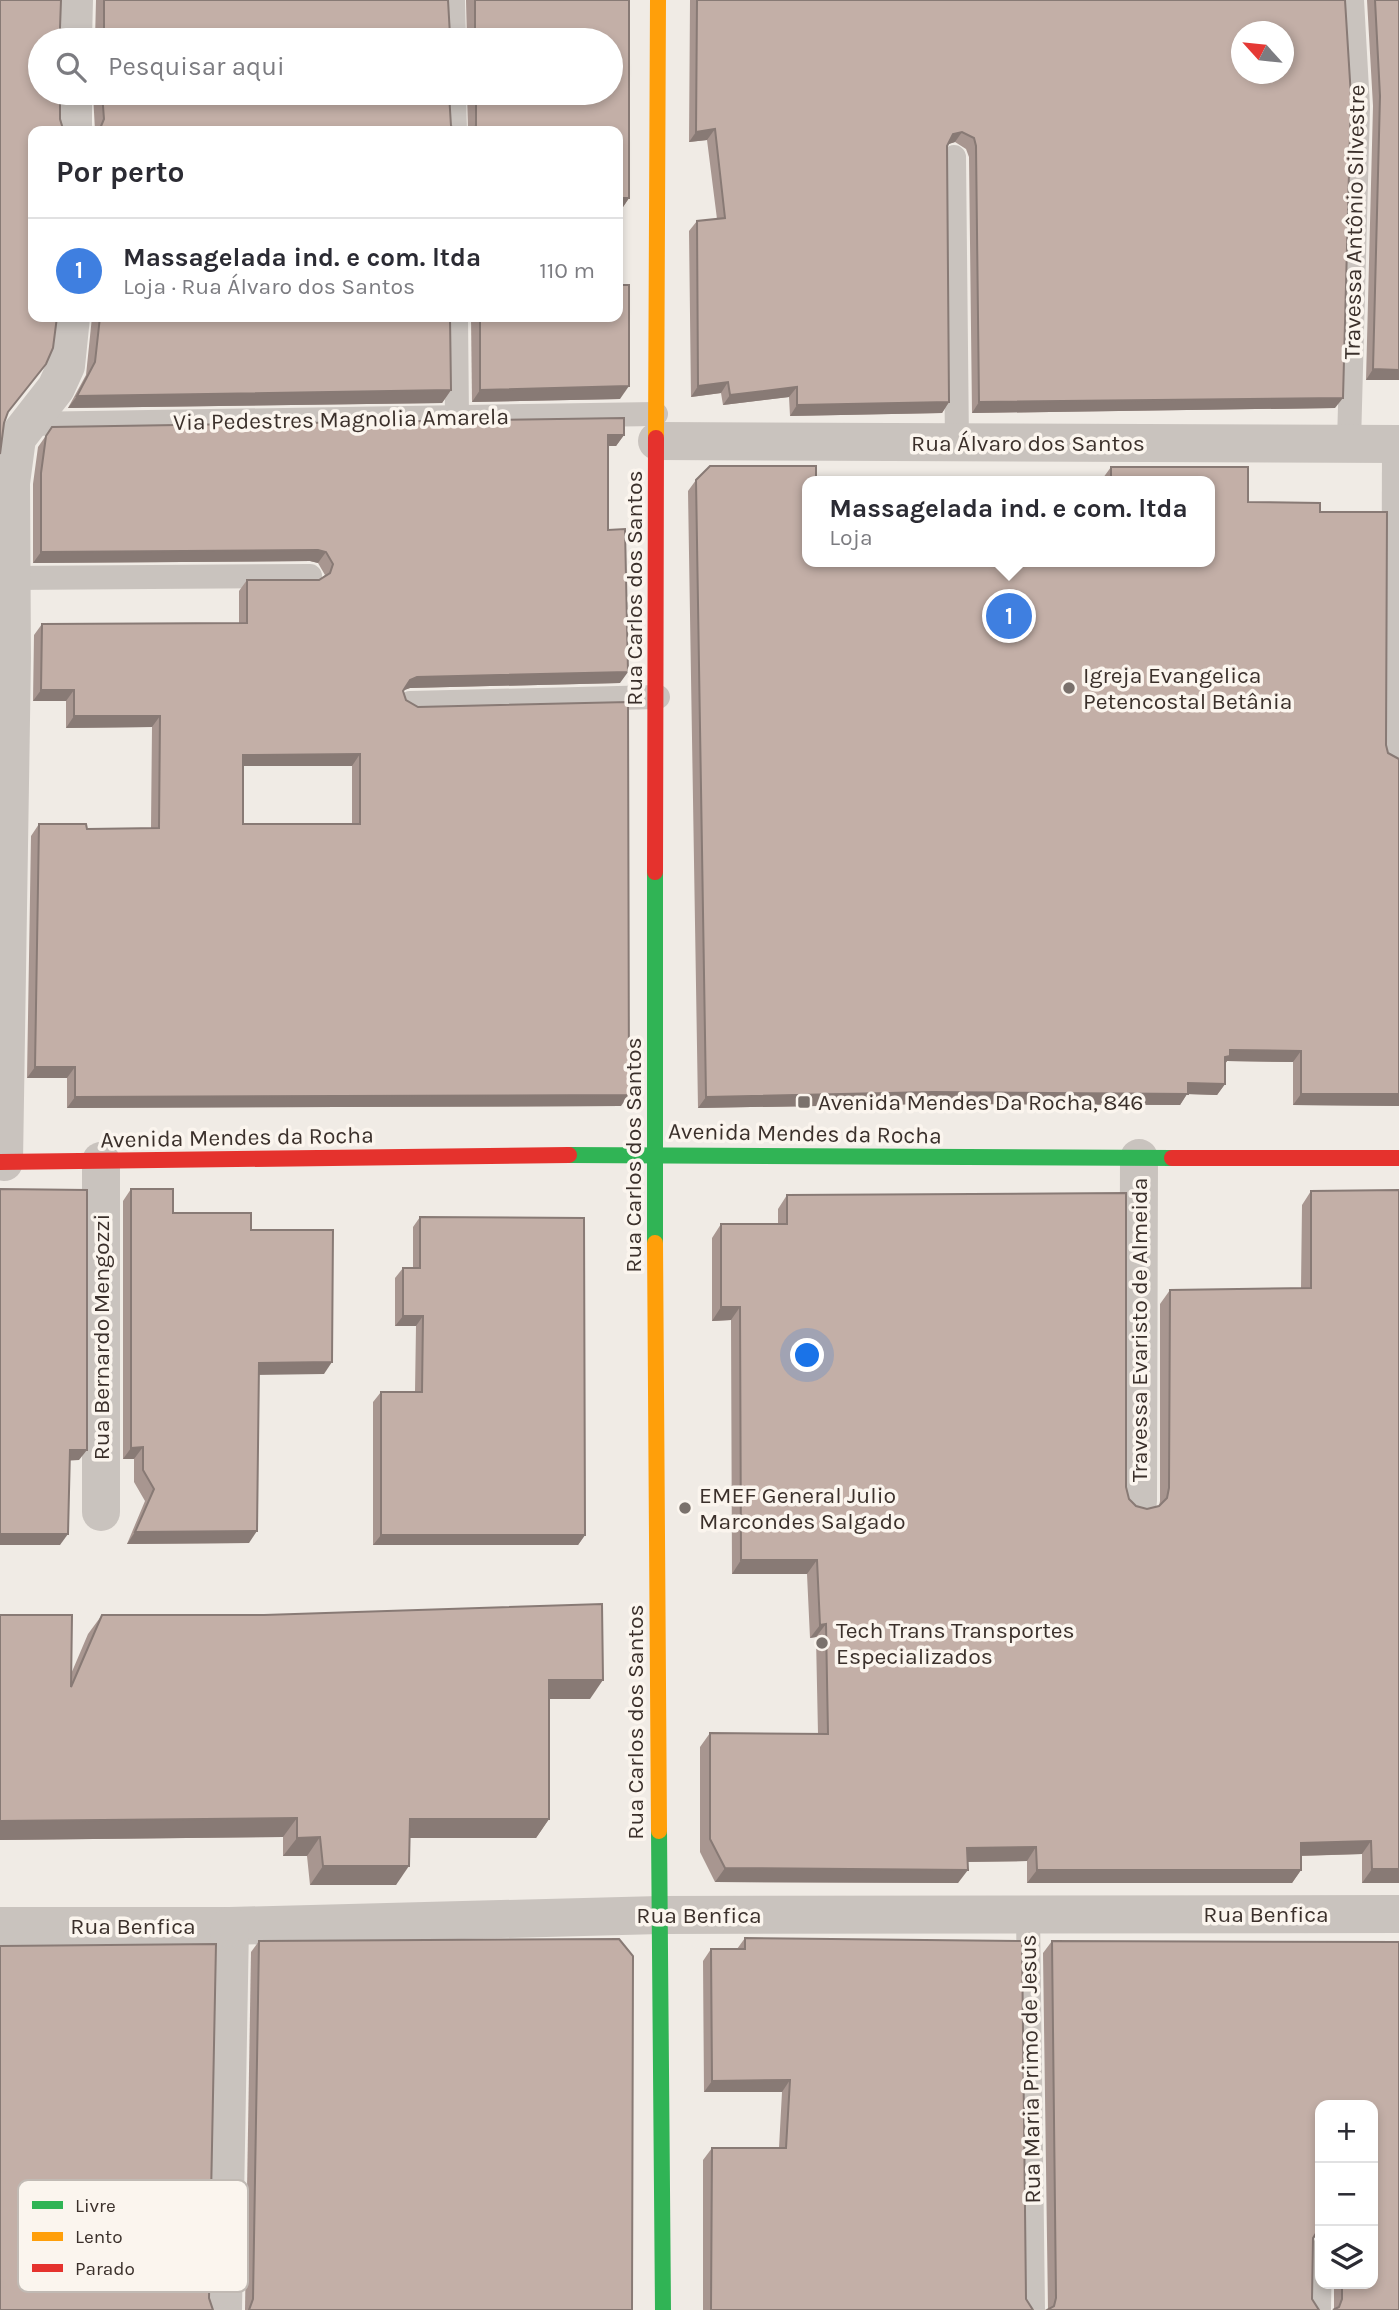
<!DOCTYPE html>
<html lang="pt">
<meta charset="utf-8">
<style>
:root{--surface:#fff;--page:#f2f2f3;--text:#2b2b33;--muted:#7c7c81;--line:#e1e1e2;--accent:#0b8043}
body{margin:0;font-family:Karla,sans-serif;background:var(--page);color:var(--text)}
.controls{position:absolute;right:21px;bottom:21px;display:grid;overflow:hidden;border-radius:14px;box-shadow:0 4px 10px #0003}
.controls button{width:63px;height:63px;display:grid;place-items:center;padding:0;border:0;border-bottom:2px solid var(--line);background:var(--surface);color:var(--text);font:35px sans-serif}
.compass{position:absolute;left:1231px;top:21px;width:63px;height:63px;border-radius:50%;background:var(--surface);box-shadow:0 4px 10px #0003;rotate:297deg}
.you{position:absolute;left:808px;top:1356px;width:24px;height:24px;margin:-18px;border:5px solid #fff;border-radius:50%;background:#1a73e8;box-shadow:0 0 0 10px #1a73e833}
.badge{display:grid;place-items:center;width:46px;height:46px;border-radius:50%;background:var(--accent);color:#fff;font-size:23px;font-weight:700}
.pin{position:absolute;translate:-50% -50%;border:4px solid #fff;box-shadow:0 2px 7px #0006}
.popup{position:absolute;left:802px;top:476px;width:413px;height:91px;box-sizing:border-box;display:grid;place-content:center;border-radius:14px;background:var(--surface);filter:drop-shadow(0 2px 5px #0005);font-size:23px;white-space:nowrap;color:var(--muted)}
.popup b{font-size:26px;color:var(--text)}
.popup::after{content:'';position:absolute;left:50%;top:100%;margin-left:-14px;border:14px solid transparent;border-top-color:var(--surface)}
.list{margin:0;padding:0;list-style:none}
h2{display:flex;justify-content:space-between;align-items:center;height:91px;margin:0;padding:0 28px;font-size:30px}
h2 small{font-size:23px;font-weight:400;color:var(--muted)}
.list li{display:grid;grid-template-columns:46px 1fr auto;gap:21px;align-items:center;box-sizing:border-box;height:105px;padding:0 28px;border-top:2px solid var(--line)}
.list b{display:block;font-size:26px;white-space:nowrap}
.list p{margin:0;font-size:23px;white-space:nowrap;color:var(--muted)}
.list em{font-size:23px;font-style:normal;color:var(--muted)}
.icon{flex:none;width:38px;height:38px;fill:none;stroke:currentColor;stroke-width:2;stroke-linecap:round;stroke-linejoin:round}
.map{position:relative;flex:none;width:1399px;height:2310px;overflow:hidden}
.search{position:absolute;background:var(--surface);box-shadow:0 4px 10px #0003;left:28px;top:28px;width:595px;height:77px;display:flex;align-items:center;gap:18px;box-sizing:border-box;padding:0 24px;border-radius:38px;color:var(--muted);font-size:26px}
.panel{position:absolute;background:var(--surface);box-shadow:0 4px 10px #0003;left:28px;top:126px;width:595px;height:196px;border-radius:14px}
.map>svg:first-child{display:block}
.lines{fill:none;stroke-linecap:round;stroke-linejoin:round}
.lane{stroke:#c9c3be;stroke-width:24}
.street{stroke:#c9c3be;stroke-width:38}
.fast{stroke:#30b455;stroke-width:16}
.slow{stroke:#ff9f0a;stroke-width:16}
.jam{stroke:#e5322d;stroke-width:16}
.wall{fill:#a89690;fill-rule:evenodd}
.shaded-wall{fill:#887a75}
.building{fill:#c3afa7;stroke:#887a75;stroke-width:2;fill-rule:evenodd}
.poi-dot{fill:#7a716c;stroke:#fbf5ee;stroke-width:2.5}
.labels{text-anchor:middle;stroke-width:7;stroke-linejoin:round;paint-order:stroke}
.street-label{font-size:23px;fill:#3b302b;stroke:#fbf5ee}
.poi-label{font-size:23px;fill:#3b302b;stroke:#fbf5ee;text-anchor:start}
.key{fill:#fbf5ee;stroke:#c1bab4;stroke-width:2}
.key-label{font-size:19px;fill:#3b302b}
</style>
<div class="map">
<svg width="1399" height="2310" viewBox="0 0 1399 2310">
<rect width="100%" height="100%" fill="#f0ebe5"/>
<g class="lines">
<g class="lane">
<polyline points="453,0 454,40"/>
<polyline points="454,93 455,131"/>
<polyline points="954,157 957,443"/>
<polyline points="456,317 457,417"/>
<polyline points="26,424 656,414"/>
<polyline points="1349,443 1358,107 1352,0"/>
<polyline points="10,578 310,576"/>
<polyline points="410,703 658,697"/>
<polyline points="1393,756 1394,444"/>
<polyline points="1028,1914 1033,2310"/>
<polyline points="1319,2310 1320,2251"/>
</g>
<g class="street">
<polyline points="73,40 74,0"/>
<polyline points="73,131 73,93"/>
<polyline points="657,441 1399,444"/>
<polyline points="101,1161 101,1512"/>
<polyline points="4,1162 12,657 11,483 17,438 56,388 66,366 71,317"/>
<polyline points="1138,1501 1139,1158"/>
<polyline points="0,1926 230,1926 660,1915 1399,1914"/>
<polyline points="223,2310 230,1926"/>
</g>
<g class="fast">
<polyline points="569,1155 1172,1158"/>
<polyline points="655,1243 655,872"/>
<polyline points="659,1831 663,2310"/>
</g>
<g class="slow">
<polyline points="656,438 658,0"/>
<polyline points="655,1243 659,1831"/>
</g>
<g class="jam">
<polyline points="655,872 656,438"/>
<polyline points="1172,1158 1399,1158"/>
<polyline points="0,1162 569,1155"/>
</g>
</g>
<g class="wall">
<polygon points="96,0 448,0 450,35 460,40 95,40"/>
<polygon points="466,0 629,0 629,198 621,210 618,210 618,131 468,131 467,93 611,93 467,40"/>
<polygon points="690,0 1345,0 1335,408 972,413 969,157 966,149 955,142 948,144 947,146 949,402 942,413 790,416 789,397 723,405 721,393 691,397 689,231 697,221 717,219 707,140 689,142"/>
<polygon points="1367,0 1399,0 1399,380 1366,380 1373,106"/>
<polygon points="93,93 449,93 451,126 460,131 95,131"/>
<polygon points="92,317 450,317 451,390 442,403 68,408 86,375"/>
<polygon points="471,317 618,317 620,399 472,402"/>
<path d="M52 427 624 435 616 446H608V530L620 683 410 688 404 690 403 691 406 700 621 1106 67 1108V1078H27L31 836 39 824 87 829 151 828 152 727 66 728V701H33L34 635 42 624 239 623V591L247 580H319L325 575 318 563 310 561 33 563V484L38 447ZM243 766H352V824H243Z"/>
<polygon points="710,466 816,466 816,481 808,481 808,562 1210,562 1210,481 1103,481 1103,478 1111,467 1248,467 1248,502 1320,503 1320,512 1387,512 1386,745 1388,753 1399,759 1399,1106 1293,1105 1293,1062 1227,1061 1225,1064 1225,1084 1217,1095 1187,1094 1180,1105 926,1104 698,1108 688,491 696,480"/>
<polygon points="131,1189 173,1213 324,1374 259,1374 249,1543 127,1544 145,1501 134,1482 134,1459 123,1459 123,1201"/>
<polygon points="1399,1190 1399,1883 1362,1883 1362,1854 1301,1856 1301,1870 1292,1883 1027,1883 1027,1861 967,1862 958,1883 715,1882 700,1852 700,1747 710,1733 818,1734 816,1637 810,1638 807,1574 732,1574 731,1320 712,1321 712,1238 721,1224 778,1224 778,1209 787,1195 1126,1487 1129,1499 1136,1506 1147,1509 1159,1506 1160,1501 1160,1304 1170,1290 1301,1289 1302,1205 1311,1191"/>
<polygon points="420,1217 585,1535 578,1545 373,1545 373,1402 381,1392 415,1392 416,1326 395,1326 395,1278 403,1268 413,1268 413,1227"/>
<polygon points="0,1615 71,1674 88,1634 102,1615 590,1699 549,1699 549,1819 536,1838 410,1838 396,1885 310,1885 307,1856 283,1856 283,1837 0,1840"/>
<polygon points="745,1938 1026,2299 1033,2310 703,2310 703,2160 712,2148 779,2148 782,2092 704,2092 703,1961 711,1949 737,1949"/>
<polygon points="259,1941 632,2310 245,2310 251,1952"/>
<polygon points="1052,1941 1399,1942 1399,2310 1334,2310 1334,2284 1373,2284 1320,2105 1320,2236 1048,2310 1043,1953"/>
</g>
<g class="shaded-wall">
<polygon points="715,129 707,140 689,142 696,132"/>
<polygon points="962,132 955,142 946,145 953,134"/>
<polygon points="618,198 629,198 621,210 618,210"/>
<polygon points="1373,369 1399,370 1399,380 1366,380"/>
<polygon points="728,382 721,393 691,397 698,386"/>
<polygon points="629,386 620,399 472,402 480,390"/>
<polygon points="797,387 789,397 723,405 730,395"/>
<polygon points="451,390 442,403 68,408 77,396"/>
<polygon points="1343,398 1335,408 972,413 979,402"/>
<polygon points="949,402 942,413 790,416 797,405"/>
<polygon points="608,435 624,435 616,446 600,446"/>
<polygon points="318,550 326,552 318,563 310,561 33,563 41,552"/>
<polygon points="628,672 620,683 410,688 402,691 410,680 417,677"/>
<polygon points="41,690 74,690 66,701 33,701"/>
<polygon points="74,716 160,716 152,727 66,728"/>
<polygon points="360,754 352,766 235,766 243,755"/>
<polygon points="1230,1050 1301,1051 1293,1062 1227,1061 1222,1068 1217,1068"/>
<polygon points="35,1067 75,1067 67,1078 27,1078"/>
<polygon points="1188,1083 1225,1084 1217,1095 1187,1094 1180,1105 926,1104 698,1108 706,1097"/>
<polygon points="1301,1094 1399,1094 1399,1106 1293,1105"/>
<polygon points="629,1095 621,1106 67,1108 75,1097"/>
<polygon points="721,1307 740,1307 731,1320 712,1321"/>
<polygon points="403,1316 423,1316 416,1326 395,1326"/>
<polygon points="332,1362 324,1374 251,1375 259,1363"/>
<polygon points="143,1447 134,1459 123,1459 131,1448"/>
<polygon points="70,1450 87,1450 79,1460 62,1461"/>
<polygon points="257,1531 249,1543 127,1544 135,1532"/>
<polygon points="0,1534 68,1534 60,1545 0,1545"/>
<polygon points="381,1535 585,1535 578,1545 373,1545"/>
<polygon points="741,1560 817,1560 807,1574 732,1574"/>
<polygon points="826,1624 816,1637 810,1638 820,1625"/>
<polygon points="549,1680 603,1680 590,1699 535,1699"/>
<polygon points="297,1818 283,1837 0,1840 0,1821"/>
<polygon points="410,1819 549,1819 536,1838 397,1838"/>
<polygon points="320,1837 307,1856 283,1856 297,1838"/>
<polygon points="1371,1841 1362,1854 1291,1856 1301,1843"/>
<polygon points="1036,1847 1027,1861 958,1862 967,1848"/>
<polygon points="323,1866 409,1866 396,1885 310,1885"/>
<polygon points="725,1868 968,1870 958,1883 715,1882"/>
<polygon points="1372,1869 1399,1869 1399,1883 1362,1883"/>
<polygon points="1037,1870 1301,1870 1292,1883 1027,1883"/>
<polygon points="790,2080 782,2092 704,2092 712,2081"/>
<polygon points="1320,2227 1320,2236 1312,2238"/>
</g>
<g class="building">
<polygon points="0,0 61,0 60,28 62,37 65,40 40,40 40,93 60,93 60,119 63,129 65,131 33,131 33,317 57,317 53,348 46,364 8,412 4,423 0,454"/>
<polygon points="104,0 448,0 450,35 460,40 99,40 101,38 104,28"/>
<polygon points="475,0 629,0 629,198 618,198 618,131 467,131 476,126 476,93 611,93 611,40 467,40 475,35"/>
<path d="M697 0H1345L1351 97 1343 398 979 402 976 146 974 138 962 132 953 134 947 146 949 402 797 405V387L730 395 728 382 698 386 697 221 725 218 715 129 696 132ZM1242 32H1284V74H1242Z"/>
<polygon points="1375,0 1399,0 1399,370 1373,369 1380,96"/>
<polygon points="102,93 449,93 451,126 460,131 99,131 104,119"/>
<polygon points="618,285 629,285 629,386 480,390 480,317 618,317"/>
<polygon points="100,317 450,317 451,390 77,396 95,362"/>
<path d="M624 418V435H608V530L625 529 628 672 417 677 410 680 403 691 406 700 418 707 628 702 629 1095 75 1097V1067H35L39 824H86L87 829 159 828 160 716H74V690H41L42 624 247 623V580H319L330 573 333 564 326 552 318 550 41 552V473L46 436 52 427ZM360 754V824H243V755Z"/>
<polygon points="710,466 816,466 816,481 808,481 808,562 1210,562 1210,481 1111,481 1111,467 1248,467 1248,502 1320,503 1320,512 1387,512 1386,745 1388,753 1399,759 1399,1094 1301,1094 1301,1051 1230,1050 1230,1056 1225,1057 1225,1084 1188,1083 1188,1094 933,1092 706,1097 696,480"/>
<polygon points="0,1189 87,1190 87,1450 70,1450 68,1534 0,1534"/>
<polygon points="131,1189 173,1189 173,1213 251,1213 251,1230 333,1230 332,1362 259,1363 257,1531 135,1532 154,1489 143,1470 143,1447 131,1448"/>
<polygon points="1399,1190 1399,1869 1372,1869 1371,1841 1301,1843 1301,1870 1037,1870 1036,1847 967,1848 968,1870 725,1868 710,1839 710,1733 828,1734 826,1624 820,1625 817,1560 741,1560 740,1307 721,1307 721,1224 787,1224 787,1195 1126,1193 1126,1487 1129,1499 1136,1506 1147,1509 1159,1506 1167,1498 1169,1488 1170,1290 1311,1288 1311,1191"/>
<polygon points="420,1217 584,1218 585,1535 381,1535 381,1392 422,1392 423,1316 403,1316 403,1268 420,1268"/>
<polygon points="602,1604 603,1680 549,1680 549,1819 410,1819 409,1866 323,1866 320,1837 297,1838 297,1818 0,1821 0,1615 72,1615 71,1687 102,1615 264,1615"/>
<polygon points="745,1938 1022,1941 1026,2299 1033,2310 711,2310 712,2148 786,2148 790,2080 712,2081 711,1949 745,1949"/>
<polygon points="619,1939 633,1956 632,2310 249,2310 253,2299 259,1941"/>
<polygon points="1052,1941 1399,1942 1399,2310 1333,2310 1339,2307 1342,2299 1342,2284 1373,2284 1373,2105 1320,2105 1320,2227 1313,2238 1312,2299 1319,2310 1047,2310 1054,2306 1056,2298"/>
<polygon points="216,1944 209,2298 213,2310 0,2310 0,1946"/>
</g>
<g class="poi-dot">
<circle cx="1069" cy="688" r="7"/>
<rect x="797" y="1095" width="14" height="14" rx="3.5"/>
<circle cx="685" cy="1508" r="7"/>
<circle cx="822" cy="1643" r="7"/>
</g>
<g class="labels">
<g class="street-label">
<text transform="translate(1354 222) rotate(-89)" y="8">Travessa Antônio Silvestre</text>
<text transform="translate(341 419) rotate(-1)" y="8">Via Pedestres Magnolia Amarela</text>
<text x="1028" y="451">Rua Álvaro dos Santos</text>
<text transform="translate(634 588) rotate(-90)" y="8">Rua Carlos dos Santos</text>
<text transform="translate(805 1133) rotate(1)" y="8">Avenida Mendes da Rocha</text>
<text transform="translate(237 1137) rotate(-1)" y="8">Avenida Mendes da Rocha</text>
<text transform="translate(633 1155) rotate(-90)" y="8">Rua Carlos dos Santos</text>
<text transform="translate(1139 1330) rotate(-90)" y="8">Travessa Evaristo de Almeida</text>
<text transform="translate(101 1337) rotate(-90)" y="8">Rua Bernardo Mengozzi</text>
<text transform="translate(635 1722) rotate(-90)" y="8">Rua Carlos dos Santos</text>
<text x="1266" y="1922">Rua Benfica</text>
<text x="699" y="1923">Rua Benfica</text>
<text x="133" y="1934">Rua Benfica</text>
<text transform="translate(1030 2069) rotate(-91)" y="8">Rua Maria Primo de Jesus</text>
</g>
<g class="poi-label">
<text x="1083" y="683">Igreja Evangelica<tspan x="1083" dy="26">Petencostal Betânia</tspan></text>
<text x="818" y="1110">Avenida Mendes Da Rocha, 846</text>
<text x="699" y="1503">EMEF General Julio<tspan x="699" dy="26">Marcondes Salgado</tspan></text>
<text x="836" y="1638">Tech Trans Transportes<tspan x="836" dy="26">Especializados</tspan></text>
</g>
</g>
<rect x="18" y="2180" width="230" height="112" rx="10" class="key"/>
<rect x="32" y="2201" width="31" height="8" fill="#30b455"/>
<rect x="32" y="2232" width="31" height="9" fill="#ff9f0a"/>
<rect x="32" y="2264" width="31" height="8" fill="#e5322d"/>
<g class="key-label">
<text x="75" y="2212">Livre</text>
<text x="75" y="2243">Lento</text>
<text x="75" y="2275">Parado</text>
</g>
</svg>
<div class="controls">
<button>+</button>
<button>−</button>
<button><svg class="icon" aria-label="layers" viewBox="0 0 24 24"><path d="M12 4l9 5-9 5-9-5zM3 14l9 5 9-5"/></svg></button>
</div>
<svg class="compass" viewBox="-18 -18 36 36"><path d="M0-13l5 13h-10z" fill="#e53935"/><path d="M0 13l5-13h-10z" fill="#7c7c81"/></svg>
<div class="you"></div>
<div class="pin badge" style="left:1009px;top:616px;background:#3f7fe0">1</div>
<div class="popup"><b>Massagelada ind. e com. ltda</b>Loja</div>
<div class="search"><svg class="icon" aria-label="search" viewBox="0 0 24 24"><circle cx="10" cy="10" r="6"/><path d="M15 15l6 6"/></svg>Pesquisar aqui</div>
<section class="panel">
<h2>Por perto<small></small></h2>
<ul class="list">
<li><span class="badge" style="background:#3f7fe0">1</span><div><b>Massagelada ind. e com. ltda</b><p>Loja · Rua Álvaro dos Santos</p></div><em>110 m</em></li>
</ul>
</section>
</div>
